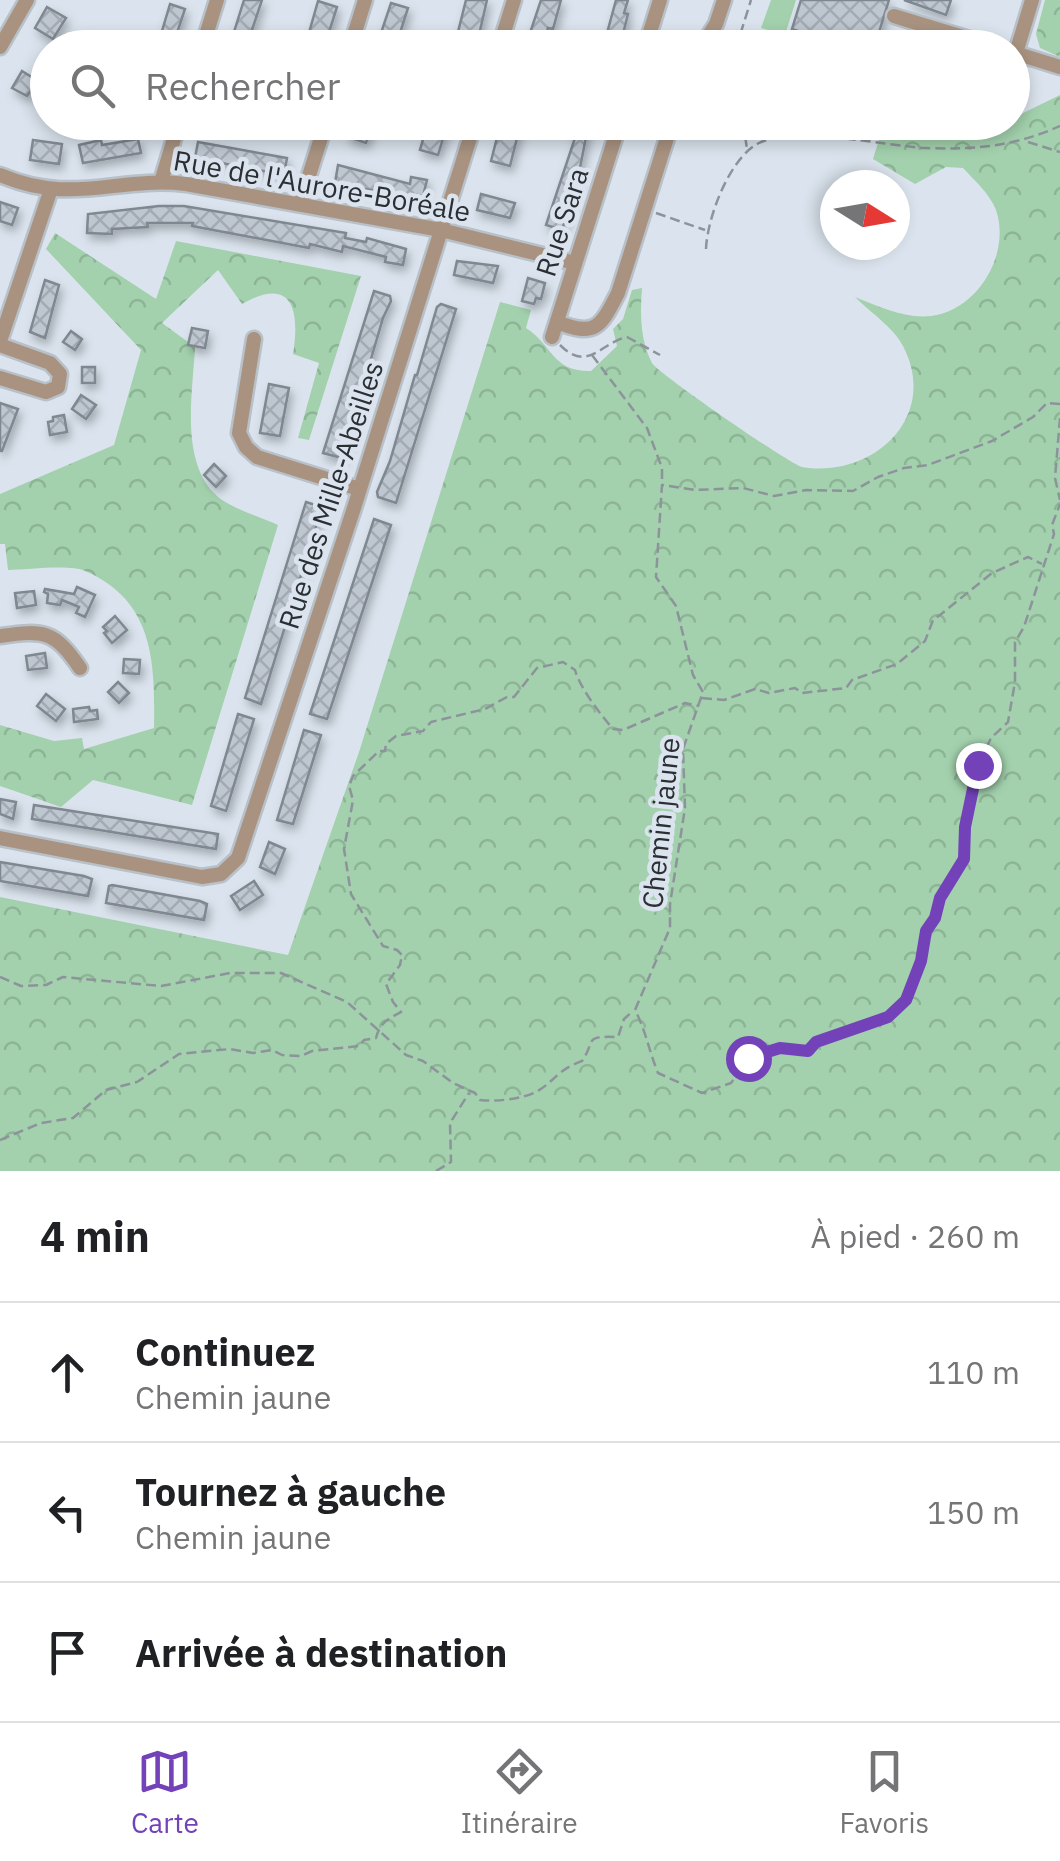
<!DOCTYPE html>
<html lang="fr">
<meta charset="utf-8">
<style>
:root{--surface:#fff;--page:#f2f2f2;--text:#202124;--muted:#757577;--line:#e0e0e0;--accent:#7342b9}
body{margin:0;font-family:"IBM Plex Sans",sans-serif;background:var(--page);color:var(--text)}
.compass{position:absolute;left:820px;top:170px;width:90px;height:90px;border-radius:50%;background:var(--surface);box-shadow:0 5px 15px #0003;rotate:101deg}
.stop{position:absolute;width:30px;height:30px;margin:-22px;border:8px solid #7342b9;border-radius:50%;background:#fff}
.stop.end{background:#7342b9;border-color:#fff;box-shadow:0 2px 10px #0008}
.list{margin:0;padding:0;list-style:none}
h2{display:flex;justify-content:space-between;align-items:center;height:130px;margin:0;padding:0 40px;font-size:42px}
h2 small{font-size:32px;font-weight:400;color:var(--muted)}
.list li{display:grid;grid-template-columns:65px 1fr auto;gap:30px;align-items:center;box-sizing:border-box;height:140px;padding:0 40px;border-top:2px solid var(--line)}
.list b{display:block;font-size:38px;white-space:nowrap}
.list p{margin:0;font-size:32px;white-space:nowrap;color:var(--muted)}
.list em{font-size:32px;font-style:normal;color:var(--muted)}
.icon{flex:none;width:55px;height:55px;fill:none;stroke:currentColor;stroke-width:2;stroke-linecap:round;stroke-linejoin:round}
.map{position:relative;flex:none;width:1060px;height:1171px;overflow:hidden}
.search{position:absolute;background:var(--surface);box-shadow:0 5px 15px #0003;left:30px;right:30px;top:30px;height:110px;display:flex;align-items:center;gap:25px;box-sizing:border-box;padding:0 35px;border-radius:55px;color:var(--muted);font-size:38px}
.sheet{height:550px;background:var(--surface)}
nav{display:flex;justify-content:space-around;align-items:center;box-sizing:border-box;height:140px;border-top:2px solid var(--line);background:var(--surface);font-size:28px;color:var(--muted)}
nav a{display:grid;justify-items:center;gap:5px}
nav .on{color:var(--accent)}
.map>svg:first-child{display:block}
.forest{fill:url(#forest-crowns)}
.garden{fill:#a3d1ad}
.building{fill:url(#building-cross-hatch);stroke:#7f8790;stroke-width:2.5;filter:url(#shadow)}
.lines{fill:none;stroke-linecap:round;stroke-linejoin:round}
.minor-casing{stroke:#b8c0c8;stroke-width:19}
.path{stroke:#8d939b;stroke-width:2.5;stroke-dasharray:10 5;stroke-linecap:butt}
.minor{stroke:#a99380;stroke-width:14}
.route{stroke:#7342b9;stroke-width:12}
.labels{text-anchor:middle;stroke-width:9;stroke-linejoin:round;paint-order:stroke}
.street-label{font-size:28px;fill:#2b2e32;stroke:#dbe4ee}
</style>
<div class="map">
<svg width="1060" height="1171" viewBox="0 0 1060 1171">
<defs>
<pattern id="forest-crowns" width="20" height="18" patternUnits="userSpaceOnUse" patternTransform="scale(2.5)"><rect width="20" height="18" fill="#a3d1ad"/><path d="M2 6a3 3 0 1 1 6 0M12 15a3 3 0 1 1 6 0" fill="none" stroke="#8cb495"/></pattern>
<pattern id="building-cross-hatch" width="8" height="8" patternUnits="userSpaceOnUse" patternTransform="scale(2.5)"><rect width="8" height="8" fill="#bec6d0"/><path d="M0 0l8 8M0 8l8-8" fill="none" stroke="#a3aab3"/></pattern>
<filter id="shadow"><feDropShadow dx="3" dy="5.5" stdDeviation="5" flood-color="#0004"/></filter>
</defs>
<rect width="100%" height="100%" fill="#dbe4ee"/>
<g class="forest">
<polygon points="1045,0 1060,0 1060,57 1040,48 1036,34"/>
<path d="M1060 95V1171H0V897L288 955 359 752 500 302 531 310 526 328C553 345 552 372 591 371L617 346 613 329 623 319 632 290 642 288C640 313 640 340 652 363 656 372 791 465 802 467 873 479 940 417 903 346 894 328 870 312 855 297 878 306 905 319 931 316 978 310 1011 254 996 210 990 194 974 180 963 168L946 167 915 184 873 159 881 133 854 123H910L940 129 1012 122 1013 118Z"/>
<path d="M55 233 156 299 176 241 361 276 309 440 298 438 319 363 293 354C300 311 293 275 242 304L218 270 162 323 195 347C193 391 180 458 214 493 228 508 259 516 278 525L192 805 93 780 61 807 0 786V725L54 741 82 738 84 749 154 728C155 664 155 601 85 571 70 564 27 570 8 570L5 544H0V494L114 445 141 350 46 249Z"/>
</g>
<polygon class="garden" points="771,0 796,0 785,35 761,28"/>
<g class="building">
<polygon points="244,0 262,0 246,48 229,48"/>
<polygon points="466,0 487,0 476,48 454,48"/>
<polygon points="541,0 561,0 553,29 548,28 543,48 525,48"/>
<polygon points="616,0 628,0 624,13 628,14 623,34 617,32 613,48 603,48"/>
<polygon points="801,0 889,0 874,48 849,48 792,29"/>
<polygon points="904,0 951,0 946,15"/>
<polygon points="318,1 337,7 325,45 307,40"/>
<polygon points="391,3 408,8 400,33 395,48 376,48"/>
<polygon points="170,4 185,9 172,48 157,48"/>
<polygon points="47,7 66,18 53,39 35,28"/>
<polygon points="22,71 38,81 27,96 12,88"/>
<polygon points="352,122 372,122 366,143 348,137"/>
<polygon points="428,122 448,122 438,155 420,150"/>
<polygon points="501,122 521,122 510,166 491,161"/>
<polygon points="574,122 589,122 576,188 562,230 546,225 576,135 571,134"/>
<polygon points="138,139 141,153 83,163 79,145 101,140 102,145"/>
<polygon points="33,140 62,144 59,164 30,160"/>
<polygon points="198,142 287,158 284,175 195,158"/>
<polygon points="338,165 410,184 411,177 427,180 423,196 417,195 416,199 335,183"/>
<polygon points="481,194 515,203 510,218 477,210"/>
<polygon points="0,202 18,208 12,225 0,221"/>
<polygon points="159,206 184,206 346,233 345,238 366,242 367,238 406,249 403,265 385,262 386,257 343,246 342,252 310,244 309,248 192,226 193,223 147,223 148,227 112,229 112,234 87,233 88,214"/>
<polygon points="457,261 498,266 493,283 454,275"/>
<polygon points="528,278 545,283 541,299 536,298 534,304 522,301"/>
<polygon points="45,280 59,285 45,338 30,332"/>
<polygon points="374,291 390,296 391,301 383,318 342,458 323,453"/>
<polygon points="441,304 456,309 396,503 378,497 377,492 390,461 415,375 417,375 437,307"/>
<polygon points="192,328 208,331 205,348 188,345"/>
<polygon points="71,331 82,339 75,350 63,342"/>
<rect x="82" y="367" width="13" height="16"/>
<polygon points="269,384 289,388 280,436 260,433"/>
<polygon points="81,395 96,405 86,419 72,409"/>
<polygon points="0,403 18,409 2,451 0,451"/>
<polygon points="64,415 67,432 50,435 48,422 53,421 53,417"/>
<polygon points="214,464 226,476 216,487 204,475"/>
<polygon points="306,502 322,507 261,704 245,698"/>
<polygon points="374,519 391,525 327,719 310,714"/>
<polygon points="77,587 95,595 85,617 76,613 79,607 62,600 60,605 47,603 48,594 44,592 45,589 74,594"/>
<polygon points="34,591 36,605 17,608 15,593"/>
<polygon points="115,616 127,630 112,643 104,633 107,631 103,627"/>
<polygon points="45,653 47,668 28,670 26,656"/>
<polygon points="124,659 140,660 139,674 123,673"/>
<polygon points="118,682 129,693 119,703 108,692"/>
<polygon points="46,694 65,709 56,721 37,706"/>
<polygon points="89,707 90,711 97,710 98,719 74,722 73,709"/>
<polygon points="238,714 254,719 226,811 211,806"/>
<polygon points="304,730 321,735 293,824 277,820"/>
<polygon points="0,799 16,802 13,819 0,814"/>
<polygon points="34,805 218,834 216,849 32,819"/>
<polygon points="269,842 285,849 275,874 260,867"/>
<polygon points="0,862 84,876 92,879 88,896 0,881"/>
<polygon points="254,881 263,895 240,910 231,896"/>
<polygon points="112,885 200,901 207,904 204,920 106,903 109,886"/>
</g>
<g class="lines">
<defs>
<g id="minor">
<polyline points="894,16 999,48"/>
<polyline points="0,47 27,0"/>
<polyline points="202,48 217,0"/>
<polyline points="350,48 365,0"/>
<polyline points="499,48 514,0"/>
<polyline points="645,48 660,0"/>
<polyline points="701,48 716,24 724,0"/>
<polyline points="1012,52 1060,67"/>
<polyline points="1016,53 1032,0"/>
<path d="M0 175C73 206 116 176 186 184L441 230 575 263"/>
<polyline points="161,182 179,122"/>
<polyline points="300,204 326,122"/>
<path d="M557 322C596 338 601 326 618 293L672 122"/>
<polyline points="552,337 620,122"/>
<polyline points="254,339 239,433 246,447 257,457 359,489"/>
<polyline points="0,341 51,189"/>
<polyline points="0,345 50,363 60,374 58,387 46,392 0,378"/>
<path d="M0 636C44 630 54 630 80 668"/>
<polyline points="0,838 202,877 221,874 238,858 354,508 475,122"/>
</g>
</defs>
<use href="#minor" class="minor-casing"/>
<g class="path">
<polyline points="736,48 751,0"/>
<polyline points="743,122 747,149"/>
<polyline points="1028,142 1060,152"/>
<polyline points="656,213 705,230"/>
<path d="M706 249C707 219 729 158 759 143 796 125 884 146 926 148 975 150 1015 146 1060 126"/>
<path d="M560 345C588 373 600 343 627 337L660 355"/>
<polyline points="592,355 647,428 662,468 662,483"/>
<path d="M1060 404 1047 403 1033 417 992 441 928 465 904 468 878 477 853 491 806 490 774 496 743 488 695 490 662 485 656 577 676 606 693 675 703 692 683 749 685 808 670 904V928L635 1010C646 1031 649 1051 658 1073L702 1093 731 1083 749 1058 780 1048 808 1051 816 1042 889 1017 906 1000 921 961 926 931 935 919 940 898 964 859 965 827 978 765 991 738 1008 722 1015 682V642L1024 627 1054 534 1052 525 1060 504"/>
<polyline points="1060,418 1055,478 1060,500"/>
<polyline points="702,698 724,700 755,689 769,693 795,688 802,693 846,688 852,680 897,664 925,641 933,620 940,615 992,573 1028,557 1042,564"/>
<path d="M0 977 21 986 46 985 63 977 161 986 230 973H281L347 1002 406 1055 423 1061 453 1083 475 1093 480 1100C495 1102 522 1099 536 1092 554 1082 557 1070 582 1061 597 1039 582 1036 618 1037L624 1019 633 1011"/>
<path d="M0 1140 41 1123 73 1118 106 1090 137 1082 179 1054 230 1049 253 1053 272 1050 282 1055 301 1056 312 1051 359 1046 364 1040 376 1038C380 1023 386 1020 401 1012L393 1002 386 984 400 965 402 955 397 950 383 946 351 894 344 849 353 800 349 786 353 776 379 751H385L386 744 396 736 423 731 431 722 485 709 507 697H514L537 668 563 662 575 670C580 688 600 714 613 729L623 730 685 703 699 706"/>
<polyline points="436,1171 451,1162 450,1123 469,1093"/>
</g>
<use href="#minor" class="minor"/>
</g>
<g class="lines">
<polyline class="route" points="748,1058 780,1048 808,1051 816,1042 888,1017 906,1000 921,961 926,931 935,918 940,898 964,859 965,827 978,765"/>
</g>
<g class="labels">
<g class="street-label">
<text transform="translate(322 186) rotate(10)" y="10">Rue de l'Aurore-Boréale</text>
<text transform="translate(562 222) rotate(-72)" y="10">Rue Sara</text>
<text transform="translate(331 495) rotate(-72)" y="10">Rue des Mille-Abeilles</text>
<text transform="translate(661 823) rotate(-84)" y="10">Chemin jaune</text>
</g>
</g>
</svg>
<svg class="compass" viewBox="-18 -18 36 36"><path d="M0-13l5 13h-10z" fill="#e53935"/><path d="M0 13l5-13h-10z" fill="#757577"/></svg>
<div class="stop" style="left:748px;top:1058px"></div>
<div class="stop end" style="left:978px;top:765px"></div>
<div class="search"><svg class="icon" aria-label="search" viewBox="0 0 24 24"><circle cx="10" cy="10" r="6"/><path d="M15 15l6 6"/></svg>Rechercher</div>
</div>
<section class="sheet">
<h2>4 min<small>À pied · 260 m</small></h2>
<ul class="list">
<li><svg class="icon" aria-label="ahead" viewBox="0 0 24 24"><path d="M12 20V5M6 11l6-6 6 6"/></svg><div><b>Continuez</b><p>Chemin jaune</p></div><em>110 m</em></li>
<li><svg class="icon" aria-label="left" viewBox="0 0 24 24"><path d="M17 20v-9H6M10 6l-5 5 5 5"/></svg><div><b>Tournez à gauche</b><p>Chemin jaune</p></div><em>150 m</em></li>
<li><svg class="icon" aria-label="arrive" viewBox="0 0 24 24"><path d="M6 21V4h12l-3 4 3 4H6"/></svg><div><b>Arrivée à destination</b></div></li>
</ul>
</section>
<nav>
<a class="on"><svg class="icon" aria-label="map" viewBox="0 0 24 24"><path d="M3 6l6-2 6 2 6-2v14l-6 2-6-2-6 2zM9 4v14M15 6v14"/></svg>Carte</a>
<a><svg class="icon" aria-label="directions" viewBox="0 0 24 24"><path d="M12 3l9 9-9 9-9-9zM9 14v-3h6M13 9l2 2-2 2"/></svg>Itinéraire</a>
<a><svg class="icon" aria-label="saved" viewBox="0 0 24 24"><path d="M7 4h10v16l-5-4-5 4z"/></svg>Favoris</a>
</nav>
